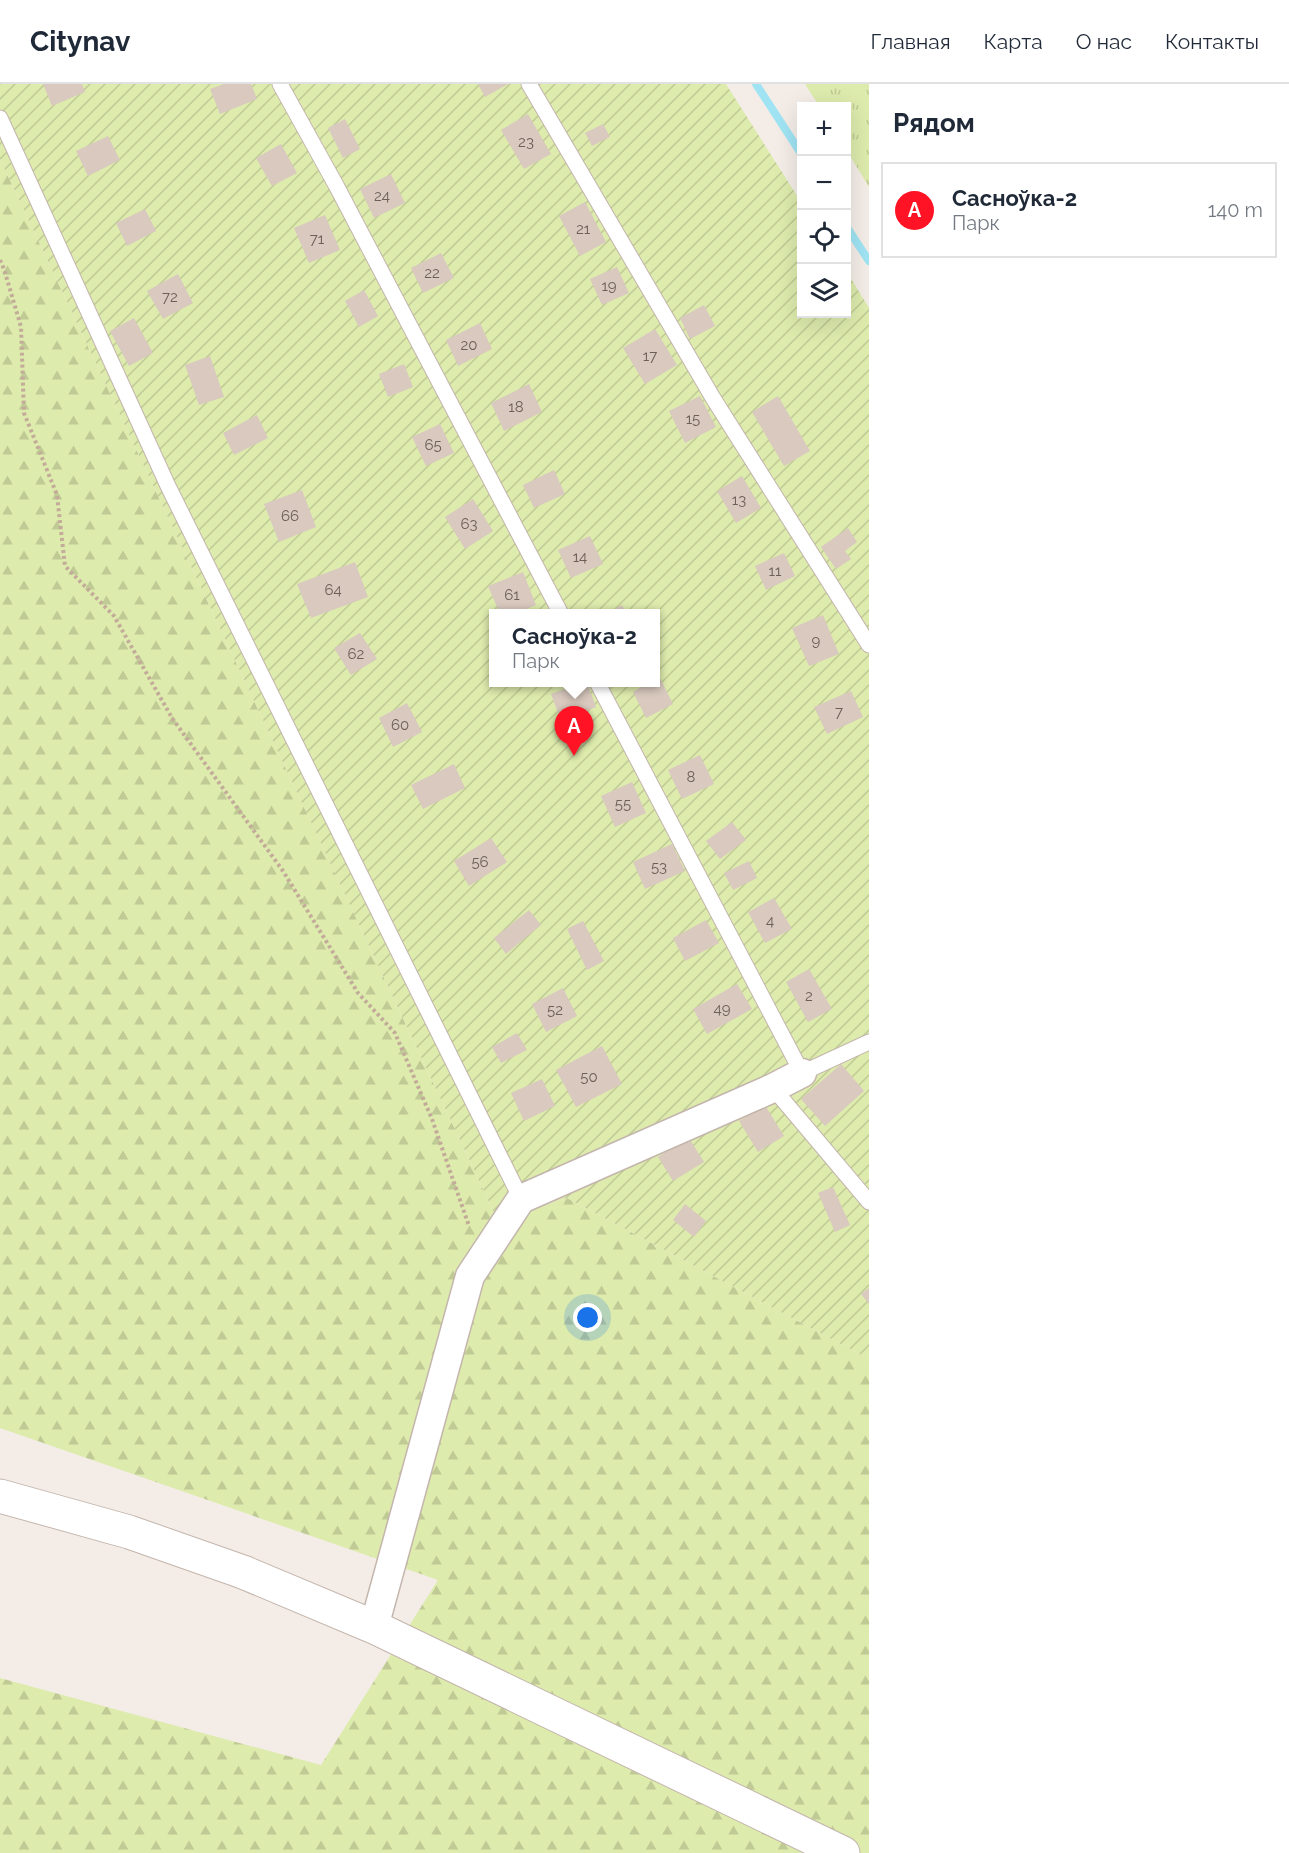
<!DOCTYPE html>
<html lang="ru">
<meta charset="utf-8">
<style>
:root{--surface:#fff;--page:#f6f6f7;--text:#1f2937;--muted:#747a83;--line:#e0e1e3;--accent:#ff1324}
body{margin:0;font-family:Raleway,sans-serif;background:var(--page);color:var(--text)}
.controls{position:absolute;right:18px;top:18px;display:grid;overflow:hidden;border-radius:0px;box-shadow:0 6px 24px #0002}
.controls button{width:54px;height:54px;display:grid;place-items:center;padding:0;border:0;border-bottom:2px solid var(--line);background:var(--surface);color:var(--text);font:30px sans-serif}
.you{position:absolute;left:588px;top:1234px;width:21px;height:21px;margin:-15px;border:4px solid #fff;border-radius:50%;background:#1a73e8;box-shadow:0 0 0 9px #1a73e833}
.badge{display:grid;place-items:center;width:39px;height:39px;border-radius:50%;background:var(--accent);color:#fff;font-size:20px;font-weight:700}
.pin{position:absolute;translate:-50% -50px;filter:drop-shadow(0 2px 3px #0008)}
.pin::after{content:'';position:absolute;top:32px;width:21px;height:18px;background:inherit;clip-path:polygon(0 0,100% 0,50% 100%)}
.popup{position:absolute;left:489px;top:525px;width:171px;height:78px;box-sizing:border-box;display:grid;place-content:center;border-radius:0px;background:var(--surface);filter:drop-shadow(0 2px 4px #0005);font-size:20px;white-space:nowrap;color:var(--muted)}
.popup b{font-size:22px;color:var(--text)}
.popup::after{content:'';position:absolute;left:50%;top:100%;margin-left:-12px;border:12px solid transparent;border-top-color:var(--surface)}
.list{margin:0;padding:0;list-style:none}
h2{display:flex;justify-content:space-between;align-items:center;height:78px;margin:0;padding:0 24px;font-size:26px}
h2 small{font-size:20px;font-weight:400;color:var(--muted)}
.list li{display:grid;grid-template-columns:39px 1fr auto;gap:18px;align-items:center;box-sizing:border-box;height:96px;margin:0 12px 12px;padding:0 12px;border:2px solid var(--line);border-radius:0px}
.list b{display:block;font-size:22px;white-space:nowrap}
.list p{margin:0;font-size:20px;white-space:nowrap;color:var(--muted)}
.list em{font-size:20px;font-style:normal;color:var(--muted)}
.icon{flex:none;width:33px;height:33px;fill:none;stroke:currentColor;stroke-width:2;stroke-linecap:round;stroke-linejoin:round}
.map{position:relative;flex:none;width:869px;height:1769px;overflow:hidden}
header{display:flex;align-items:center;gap:36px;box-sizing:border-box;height:84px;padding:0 30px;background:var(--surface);border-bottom:2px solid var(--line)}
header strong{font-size:28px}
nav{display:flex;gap:33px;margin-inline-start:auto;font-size:21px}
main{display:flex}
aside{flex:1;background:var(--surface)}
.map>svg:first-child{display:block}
.grass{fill:url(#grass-tufts)}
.forest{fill:url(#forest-firs)}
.garden{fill:url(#garden-furrows);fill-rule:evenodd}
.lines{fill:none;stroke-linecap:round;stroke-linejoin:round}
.stream{stroke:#a0e4f4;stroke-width:8}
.building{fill:#d9c9be}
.service-casing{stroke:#c3b5ac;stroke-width:17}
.minor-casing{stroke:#c3b5ac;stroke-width:31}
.tertiary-casing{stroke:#c3b5ac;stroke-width:35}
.path{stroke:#c3ab99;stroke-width:4;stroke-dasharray:3 3;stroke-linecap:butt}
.service{stroke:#fff;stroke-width:15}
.minor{stroke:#fff;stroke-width:28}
.tertiary{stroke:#fff;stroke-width:33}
.labels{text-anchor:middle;stroke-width:4.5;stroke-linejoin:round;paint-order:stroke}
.number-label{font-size:15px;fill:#6c5f57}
</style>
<header>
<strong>Citynav</strong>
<nav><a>Главная</a><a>Карта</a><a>О нас</a><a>Контакты</a></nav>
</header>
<main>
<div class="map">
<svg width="869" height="1769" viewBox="0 0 869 1769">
<defs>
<pattern id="grass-tufts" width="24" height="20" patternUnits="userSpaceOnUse" patternTransform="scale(1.5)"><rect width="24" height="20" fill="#ddebad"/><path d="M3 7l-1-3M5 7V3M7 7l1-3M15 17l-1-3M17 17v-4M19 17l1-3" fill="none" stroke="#bfca95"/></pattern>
<pattern id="forest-firs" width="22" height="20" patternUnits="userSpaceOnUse" patternTransform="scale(1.5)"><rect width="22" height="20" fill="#ddebad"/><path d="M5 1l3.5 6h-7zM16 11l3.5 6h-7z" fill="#bfca95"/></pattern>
<pattern id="garden-furrows" width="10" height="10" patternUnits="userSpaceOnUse" patternTransform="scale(1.5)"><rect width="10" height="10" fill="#ddebad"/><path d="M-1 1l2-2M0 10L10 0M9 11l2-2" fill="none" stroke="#bfca95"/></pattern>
</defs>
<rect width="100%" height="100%" fill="#f4ede7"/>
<polygon class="grass" points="805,0 869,0 869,103 847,67 846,22 819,22"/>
<polygon class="forest" points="0,75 498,1137 567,1114 869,1275 869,1769 0,1769 0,1594 321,1681 438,1496 0,1344"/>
<path class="garden" d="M0 0H726L801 118 802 230H846L847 188 869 224V1275L567 1114 498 1137 0 75ZM493 530H655V598H493Z"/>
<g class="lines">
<g class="stream">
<polyline points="756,0 802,71"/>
<polyline points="846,142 869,177"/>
</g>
</g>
<g class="building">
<polygon points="43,0 82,0 85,8 52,22"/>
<polygon points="224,0 251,0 257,15 220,30 210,5"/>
<polygon points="478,0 508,0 485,13"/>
<polygon points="528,30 551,70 524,85 501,46"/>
<polygon points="345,35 360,65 343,74 328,44"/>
<polygon points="603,40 610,53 592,62 585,49"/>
<polygon points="108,52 120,76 88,92 76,67"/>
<polygon points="281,60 297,89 272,102 256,74"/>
<polygon points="391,90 405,119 374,134 360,105"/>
<polygon points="585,118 606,158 580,172 559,132"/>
<polygon points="145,125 156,147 127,162 116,139"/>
<polygon points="325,131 340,166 309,179 294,144"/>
<polygon points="441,169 454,194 423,209 411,184"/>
<polygon points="617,183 629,209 602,221 590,195"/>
<polygon points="178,190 193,219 163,235 147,207"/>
<polygon points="364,206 378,232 359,243 345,217"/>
<polygon points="704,221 715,242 690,255 680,234"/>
<polygon points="134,234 153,269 129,282 110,247"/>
<polygon points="480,239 492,265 458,282 446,256"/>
<polygon points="655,245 677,281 645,300 623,264"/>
<polygon points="210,272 224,313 199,321 185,281"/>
<polygon points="404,280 413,303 388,313 379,290"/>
<polygon points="529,300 542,328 504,347 491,319"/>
<polygon points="700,312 716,343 685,359 669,327"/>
<polygon points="778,312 810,367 784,382 752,328"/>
<polygon points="257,331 268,354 234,371 223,349"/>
<polygon points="440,340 454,369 426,382 412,353"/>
<polygon points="554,386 565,410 534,424 523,401"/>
<polygon points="742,392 761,424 736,439 717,407"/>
<polygon points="302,406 316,443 279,458 264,420"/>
<polygon points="473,415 493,447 465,465 445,433"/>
<polygon points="848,444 857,458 845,467 851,475 836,485 821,463"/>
<polygon points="590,452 603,480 571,494 558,466"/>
<polygon points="784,469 795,492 766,506 755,482"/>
<polygon points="355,478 368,513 311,534 297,500"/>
<polygon points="523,488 536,521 515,530 500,530 488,502"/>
<polygon points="622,521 627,530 605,530"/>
<polygon points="823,531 839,570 809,582 792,544"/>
<polygon points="360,549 377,575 351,591 334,564"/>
<polygon points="660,594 673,620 646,634 633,608 650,598 655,598 655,596"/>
<polygon points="583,598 587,598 596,623 561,637 551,610"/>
<polygon points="851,607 863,633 827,650 814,623"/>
<polygon points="407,619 422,648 393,663 379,634"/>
<polygon points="700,671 714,700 682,715 668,686"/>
<polygon points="454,680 465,704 423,725 411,701"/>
<polygon points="632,698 646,729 615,743 601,712"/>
<polygon points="732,738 746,756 720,775 706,757"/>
<polygon points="491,754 507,778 469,802 454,777"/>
<polygon points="672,760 685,787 645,805 633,778"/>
<polygon points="749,777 757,794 733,806 724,789"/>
<polygon points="774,814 792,845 765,859 748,828"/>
<polygon points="529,826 541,841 506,870 494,854"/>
<polygon points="706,836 719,859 685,877 673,854"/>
<polygon points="583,837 604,877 587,886 567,845"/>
<polygon points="809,885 832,925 808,938 786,898"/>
<polygon points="737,900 752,925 707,950 693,925"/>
<polygon points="563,904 577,932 546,948 532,920"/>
<polygon points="517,949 527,966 501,979 492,963"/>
<polygon points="602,962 622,1000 576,1023 556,986"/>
<polygon points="841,980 864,1007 825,1042 801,1015"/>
<polygon points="542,995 555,1022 524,1037 511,1009"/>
<polygon points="765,1021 784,1052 758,1068 739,1037"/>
<polygon points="689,1054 704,1078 673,1097 658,1073"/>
<polygon points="833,1103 850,1141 835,1148 818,1109"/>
<polygon points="685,1120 706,1137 694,1153 673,1136"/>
<polygon points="869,1204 869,1220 861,1210"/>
</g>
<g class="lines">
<defs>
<g id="service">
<polyline points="280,0 337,103 561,530"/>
<polyline points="529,0 713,314 869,561"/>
<polyline points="0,34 168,402 521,1115"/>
<polyline points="597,598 802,989 869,958"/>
<polyline points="773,1004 869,1118"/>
</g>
<polyline id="minor" points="374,1543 470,1192 521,1115 773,1004 802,989"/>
<polyline id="tertiary" points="0,1412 129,1448 243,1488 374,1543 843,1769"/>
</defs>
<use href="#service" class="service-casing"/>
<use href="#minor" class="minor-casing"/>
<use href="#tertiary" class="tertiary-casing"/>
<polyline class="path" points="0,176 4,185 21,243 24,329 57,411 65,482 114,532 172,634 283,787 358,909 395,949 432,1035 469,1142"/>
<use href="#service" class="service"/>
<use href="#minor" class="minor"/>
<use href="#tertiary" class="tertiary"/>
</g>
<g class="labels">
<g class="number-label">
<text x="526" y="63">23</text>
<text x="382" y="117">24</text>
<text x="583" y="150">21</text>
<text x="317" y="160">71</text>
<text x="432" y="194">22</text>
<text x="609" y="207">19</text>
<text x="170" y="218">72</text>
<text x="469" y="266">20</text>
<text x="650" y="277">17</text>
<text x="516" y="328">18</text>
<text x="693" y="340">15</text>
<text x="433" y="366">65</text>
<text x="739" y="421">13</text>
<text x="290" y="437">66</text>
<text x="469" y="445">63</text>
<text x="580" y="478">14</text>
<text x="775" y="492">11</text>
<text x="333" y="511">64</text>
<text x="512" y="516">61</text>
<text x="816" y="562">9</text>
<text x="356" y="575">62</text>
<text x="839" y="633">7</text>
<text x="400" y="646">60</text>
<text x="691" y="698">8</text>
<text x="623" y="725">55</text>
<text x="480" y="783">56</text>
<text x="659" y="788">53</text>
<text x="770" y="842">4</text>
<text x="809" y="917">2</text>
<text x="722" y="930">49</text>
<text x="555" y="931">52</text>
<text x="589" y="998">50</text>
</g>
</g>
</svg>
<div class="controls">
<button>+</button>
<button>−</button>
<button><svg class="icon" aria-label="locate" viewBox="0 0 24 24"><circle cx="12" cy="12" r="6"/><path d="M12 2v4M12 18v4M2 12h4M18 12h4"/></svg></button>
<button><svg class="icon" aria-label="layers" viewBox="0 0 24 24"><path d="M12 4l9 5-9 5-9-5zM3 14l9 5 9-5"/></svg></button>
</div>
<div class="you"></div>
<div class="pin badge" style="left:574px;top:672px">A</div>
<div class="popup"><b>Сасноўка-2</b>Парк</div>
</div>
<aside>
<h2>Рядом<small></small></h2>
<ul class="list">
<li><span class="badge">A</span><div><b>Сасноўка-2</b><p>Парк</p></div><em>140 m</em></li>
</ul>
</aside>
</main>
